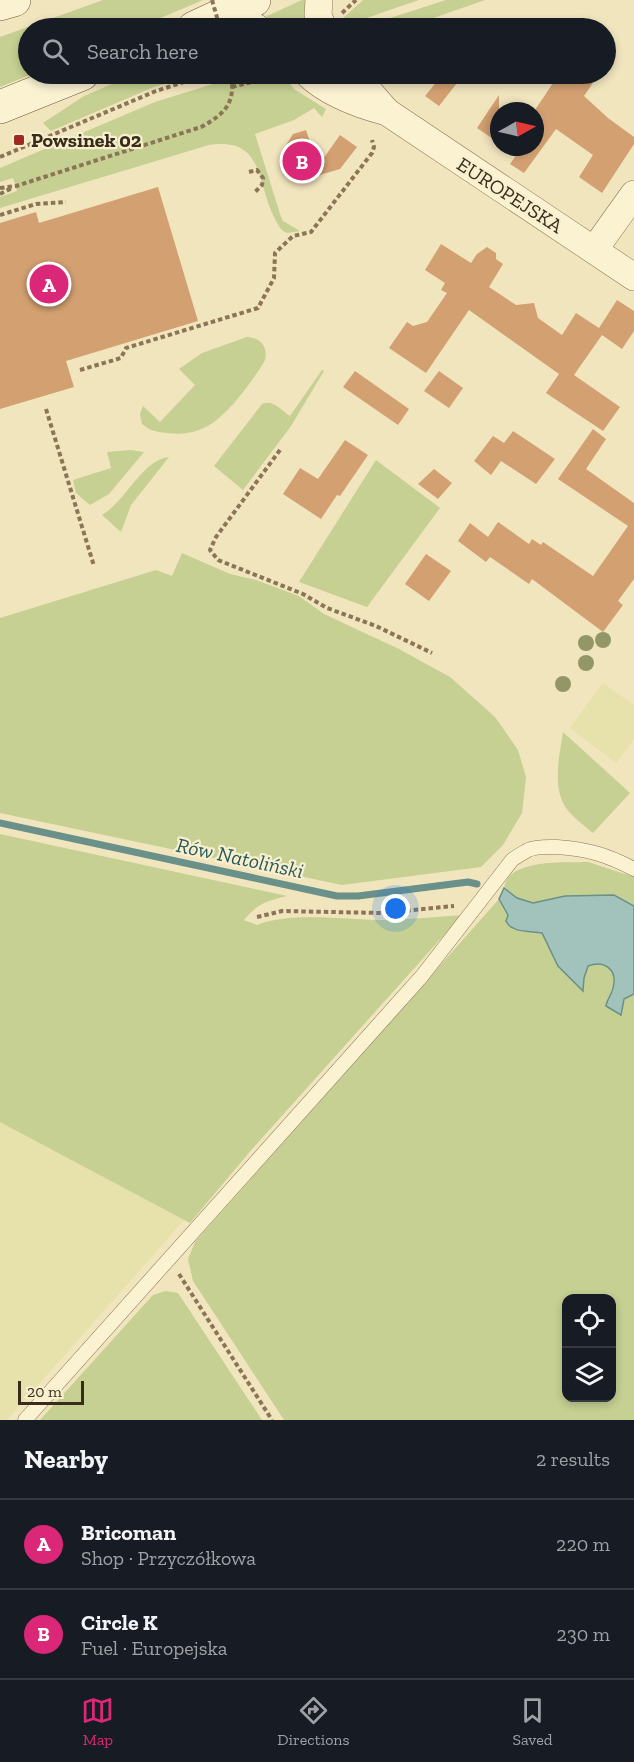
<!DOCTYPE html>
<meta charset="utf-8">
<style>
:root{--surface:#171b24;--page:#20242c;--text:#f1f3f6;--muted:#9ea1a6;--line:#363941;--accent:#db2777}
body{margin:0;font-family:"Zilla Slab",serif;background:var(--page);color:var(--text)}
.controls{position:absolute;right:18px;bottom:18px;display:grid;overflow:hidden;border-radius:12px;box-shadow:0 3px 9px #0003}
.controls button{width:54px;height:54px;display:grid;place-items:center;padding:0;border:0;border-bottom:2px solid var(--line);background:var(--surface);color:var(--text);font:30px sans-serif}
.compass{position:absolute;left:490px;top:102px;width:54px;height:54px;border-radius:50%;background:var(--surface);box-shadow:0 3px 9px #0003;rotate:82deg}
.scale{position:absolute;left:18px;bottom:15px;width:66px;box-sizing:border-box;padding-left:6px;border:3px solid #392c1b;border-top:0;font-size:16px;line-height:21px;white-space:nowrap;color:#392c1b;-webkit-text-stroke:4px #f8efcf;paint-order:stroke}
.you{position:absolute;left:396px;top:909px;width:21px;height:21px;margin:-15px;border:4px solid #fff;border-radius:50%;background:#1a73e8;box-shadow:0 0 0 9px #1a73e833}
.badge{display:grid;place-items:center;width:39px;height:39px;border-radius:50%;background:var(--accent);color:#fff;font-size:20px;font-weight:700}
.pin{position:absolute;translate:-50% -50%;border:3px solid #fff;box-shadow:0 2px 6px #0006}
.list{margin:0;padding:0;list-style:none}
h2{display:flex;justify-content:space-between;align-items:center;height:78px;margin:0;padding:0 24px;font-size:26px}
h2 small{font-size:20px;font-weight:400;color:var(--muted)}
.list li{display:grid;grid-template-columns:39px 1fr auto;gap:18px;align-items:center;box-sizing:border-box;height:90px;padding:0 24px;border-top:2px solid var(--line)}
.list b{display:block;font-size:22px;white-space:nowrap}
.list p{margin:0;font-size:20px;white-space:nowrap;color:var(--muted)}
.list em{font-size:20px;font-style:normal;color:var(--muted)}
.icon{flex:none;width:33px;height:33px;fill:none;stroke:currentColor;stroke-width:2;stroke-linecap:round;stroke-linejoin:round}
.map{position:relative;flex:none;width:634px;height:1420px;overflow:hidden}
.search{position:absolute;background:var(--surface);box-shadow:0 3px 9px #0003;left:18px;right:18px;top:18px;height:66px;display:flex;align-items:center;gap:15px;box-sizing:border-box;padding:0 21px;border-radius:33px;color:var(--muted);font-size:22px}
.sheet{height:258px;background:var(--surface)}
nav{display:flex;justify-content:space-around;align-items:center;box-sizing:border-box;height:84px;border-top:2px solid var(--line);background:var(--surface);font-size:16px;color:var(--muted)}
nav a{display:grid;justify-items:center;gap:3px}
nav .on{color:var(--accent)}
.map>svg:first-child{display:block}
.farmland{fill:#e7e1ab}
.green{fill:#c5d092;fill-rule:evenodd}
.water{fill:#a2c3bb;stroke:#699189;stroke-width:1.5}
.lines{fill:none;stroke-linecap:round;stroke-linejoin:round}
.stream{stroke:#699189;stroke-width:7}
.building{fill:#d3a071}
.service-casing{stroke:#8b7556;stroke-width:15}
.minor-casing{stroke:#8b7556;stroke-width:28}
.secondary-casing{stroke:#6d5639;stroke-width:34}
.path{stroke:#8b7556;stroke-width:4;stroke-dasharray:4.5 3;stroke-linecap:butt}
.service{stroke:#fbf2d2;stroke-width:14}
.minor{stroke:#fbf2d2;stroke-width:27}
.secondary{stroke:#fbf2d2;stroke-width:33}
.path-bridge{stroke:#8b7556;stroke-width:4;stroke-dasharray:4.5 3;stroke-linecap:butt}
.tree{fill:#939767}
.poi-dot{fill:#9f2821;stroke:#f8efcf;stroke-width:2}
.labels{text-anchor:middle;stroke-width:4.5;stroke-linejoin:round;paint-order:stroke}
.poi-label{font-size:20px;font-weight:bold;fill:#392c1b;stroke:#f8efcf;text-anchor:start}
.street-label{font-size:20px;fill:#392c1b;stroke:#f8efcf}
.water-label{font-size:21px;font-style:italic;fill:#295a5a;stroke:#f8efcf}
</style>
<div class="map">
<svg width="634" height="1420" viewBox="0 0 634 1420">
<rect width="100%" height="100%" fill="#f1e5be"/>
<g class="farmland">
<polygon points="603,683 634,705 634,739 616,763 570,728"/>
<polygon points="0,1122 185,1219 7,1420 0,1420"/>
</g>
<g class="green">
<polygon points="103,0 203,0 137,28 28,28 28,74 32,74 0,87 0,37"/>
<path d="M302 0H309V23C289 32 284 29 267 18V16Z"/>
<polygon points="363,0 419,0 343,26 341,20"/>
<polygon points="446,0 485,0 405,28 359,28"/>
<polygon points="135,74 199,74 154,87 51,131 43,123 84,96"/>
<path d="M245 74H282L294 89 326 109 322 117 314 108 294 120 255 134 281 217 283 221 300 231 287 233C280 230 279 226 275 219 256 184 265 136 209 145L0 208V197L17 191 13 178 0 182V168L155 102Z"/>
<path d="M247 337C261 338 268 347 265 360 259 371 251 381 244 391 223 417 204 438 167 433 157 432 150 431 142 424L140 414 143 406 160 422 195 385 179 369 202 353Z"/>
<path d="M322 370 324 371 291 426 243 490 214 466 262 404C273 399 281 410 290 416Z"/>
<polygon points="131,450 144,452 109,494 90,505 76,493 73,480 111,468 107,452"/>
<path d="M169 457 131 505 121 532 102 515C126 501 142 460 169 457Z"/>
<polygon points="376,460 440,508 367,607 299,582"/>
<polygon points="182,553 230,574 256,580 299,596 324,614 399,649 450,677 495,717 518,750 526,777 522,813 503,845 481,867 342,885 0,813 0,618 156,570 172,576"/>
<path d="M563 732 630 793 593 833C581 823 565 812 561 798 554 777 560 753 563 732Z"/>
<path d="M0 834 287 896C266 901 257 904 244 920L257 925C289 911 351 920 387 920 412 919 437 917 462 915L253 1148 190 1223 0 1122Z"/>
<path d="M588 862 634 877V906L614 895 565 896 533 903 517 898 504 888C508 858 565 863 588 862Z"/>
<path d="M499 899 508 915 513 929 542 933 558 966 583 990 584 978 588 966C613 957 620 980 607 999H624L634 994V1420H284L193 1281 188 1259 195 1242ZM566 1298H612V1398H566Z"/>
<polygon points="165,1291 178,1293 262,1420 40,1420 153,1295"/>
</g>
<path class="water" d="M504 888 517 898 533 903 565 896 614 895 634 906V994L624 999 621 1015 606 1006C607 999 612 994 613 988 618 969 604 960 588 966L584 978 583 991 558 966 542 933C530 931 511 933 506 921L508 915 499 899Z"/>
<g class="lines">
<polyline class="stream" points="0,823 337,896 358,896 468,882 477,884"/>
</g>
<g class="building">
<polygon points="443,74 464,74 439,106 425,96"/>
<polygon points="559,74 599,74 584,96 608,118 634,137 634,144 602,193 579,177 593,155 556,129 524,173 510,164 522,147 535,147 535,110"/>
<polygon points="499,95 499,143 477,128"/>
<polygon points="306,130 318,166 340,135 357,147 340,169 296,182 285,147 293,134"/>
<polygon points="158,187 198,321 66,361 74,387 0,409 0,223 36,212 39,223"/>
<polygon points="441,244 471,263 477,254 487,247 496,253 496,259 503,264 489,287 516,305 534,303 538,318 562,335 576,313 599,328 617,300 634,311 634,331 622,349 602,335 574,375 620,407 603,431 546,393 559,374 469,310 426,373 389,348 407,322 413,326 427,322 447,293 441,290 445,283 425,270"/>
<polygon points="355,371 409,409 398,425 343,387"/>
<polygon points="439,371 463,388 449,408 424,391"/>
<polygon points="593,429 606,439 586,469 634,503 634,579 618,601 623,605 603,632 532,579 529,584 490,557 486,562 458,541 470,523 488,537 498,522 529,544 532,539 541,545 543,542 593,576 628,526 558,479"/>
<polygon points="513,431 555,459 536,484 501,461 491,475 474,461 493,436 504,443"/>
<polygon points="345,440 368,455 340,496 337,495 321,519 283,494 300,468 318,479"/>
<polygon points="434,469 452,483 438,499 418,484"/>
<polygon points="426,554 451,571 429,601 405,584"/>
</g>
<g class="lines">
<defs>
<path id="service" d="M25 1420 422 976 512 860C517 856 523 853 528 850 537 846 548 847 557 847 588 849 607 855 634 869"/>
<g id="minor">
<polyline points="319,0 318,15 323,28"/>
<polyline points="204,26 226,24 257,28"/>
<path d="M308 74C328 93 360 105 387 112"/>
<polyline points="354,74 387,112 634,277"/>
<polyline points="594,250 634,194"/>
</g>
<g id="secondary">
<polyline points="0,4 14,0"/>
<polyline points="194,28 254,0"/>
<polyline points="0,107 82,74"/>
</g>
</defs>
<use href="#service" class="service-casing"/>
<use href="#minor" class="minor-casing"/>
<use href="#secondary" class="secondary-casing"/>
<g class="path">
<polyline points="342,13 356,0"/>
<polyline points="232,87 283,74"/>
<polyline points="0,157 156,91 209,74"/>
<polyline points="249,172 257,170 263,178 262,185 255,192"/>
<path d="M0 188 16 186 201 127C225 114 236 103 231 74"/>
<polyline points="0,194 12,188"/>
<polyline points="0,215 36,204 66,202"/>
<polyline points="80,370 121,358 126,348 258,308 274,278 275,253 293,236 311,232 372,153 374,147 372,140"/>
<polyline points="46,409 94,566"/>
<polyline points="280,450 216,537 210,550 218,560 303,594 327,608 376,626 432,653"/>
<polyline points="257,917 282,911 382,913 454,906"/>
<polyline points="179,1274 272,1420"/>
</g>
<use href="#service" class="service"/>
<use href="#minor" class="minor"/>
<use href="#secondary" class="secondary"/>
<polyline class="path-bridge" points="212,0 220,28"/>
</g>
<g class="tree">
<circle cx="603" cy="640" r="8"/>
<circle cx="586" cy="643" r="8"/>
<circle cx="586" cy="663" r="8"/>
<circle cx="563" cy="684" r="8"/>
</g>
<rect class="poi-dot" x="13" y="134" width="12" height="12" rx="3"/>
<g class="labels">
<g class="poi-label">
<text x="31" y="147">Powsinek 02</text>
</g>
<g class="street-label">
<text transform="translate(510 195) rotate(33)" y="7">EUROPEJSKA</text>
</g>
<g class="water-label">
<text transform="translate(240 858) rotate(12)" y="7">Rów Natoliński</text>
</g>
</g>
</svg>
<div class="controls">
<button><svg class="icon" aria-label="locate" viewBox="0 0 24 24"><circle cx="12" cy="12" r="6"/><path d="M12 2v4M12 18v4M2 12h4M18 12h4"/></svg></button>
<button><svg class="icon" aria-label="layers" viewBox="0 0 24 24"><path d="M12 4l9 5-9 5-9-5zM3 14l9 5 9-5"/></svg></button>
</div>
<svg class="compass" viewBox="-18 -18 36 36"><path d="M0-13l5 13h-10z" fill="#e53935"/><path d="M0 13l5-13h-10z" fill="#9ea1a6"/></svg>
<div class="scale">20 m</div>
<div class="you"></div>
<div class="pin badge" style="left:49px;top:284px">A</div>
<div class="pin badge" style="left:302px;top:161px">B</div>
<div class="search"><svg class="icon" aria-label="search" viewBox="0 0 24 24"><circle cx="10" cy="10" r="6"/><path d="M15 15l6 6"/></svg>Search here</div>
</div>
<section class="sheet">
<h2>Nearby<small>2 results</small></h2>
<ul class="list">
<li><span class="badge">A</span><div><b>Bricoman</b><p>Shop · Przyczółkowa</p></div><em>220 m</em></li>
<li><span class="badge">B</span><div><b>Circle K</b><p>Fuel · Europejska</p></div><em>230 m</em></li>
</ul>
</section>
<nav>
<a class="on"><svg class="icon" aria-label="map" viewBox="0 0 24 24"><path d="M3 6l6-2 6 2 6-2v14l-6 2-6-2-6 2zM9 4v14M15 6v14"/></svg>Map</a>
<a><svg class="icon" aria-label="directions" viewBox="0 0 24 24"><path d="M12 3l9 9-9 9-9-9zM9 14v-3h6M13 9l2 2-2 2"/></svg>Directions</a>
<a><svg class="icon" aria-label="saved" viewBox="0 0 24 24"><path d="M7 4h10v16l-5-4-5 4z"/></svg>Saved</a>
</nav>
